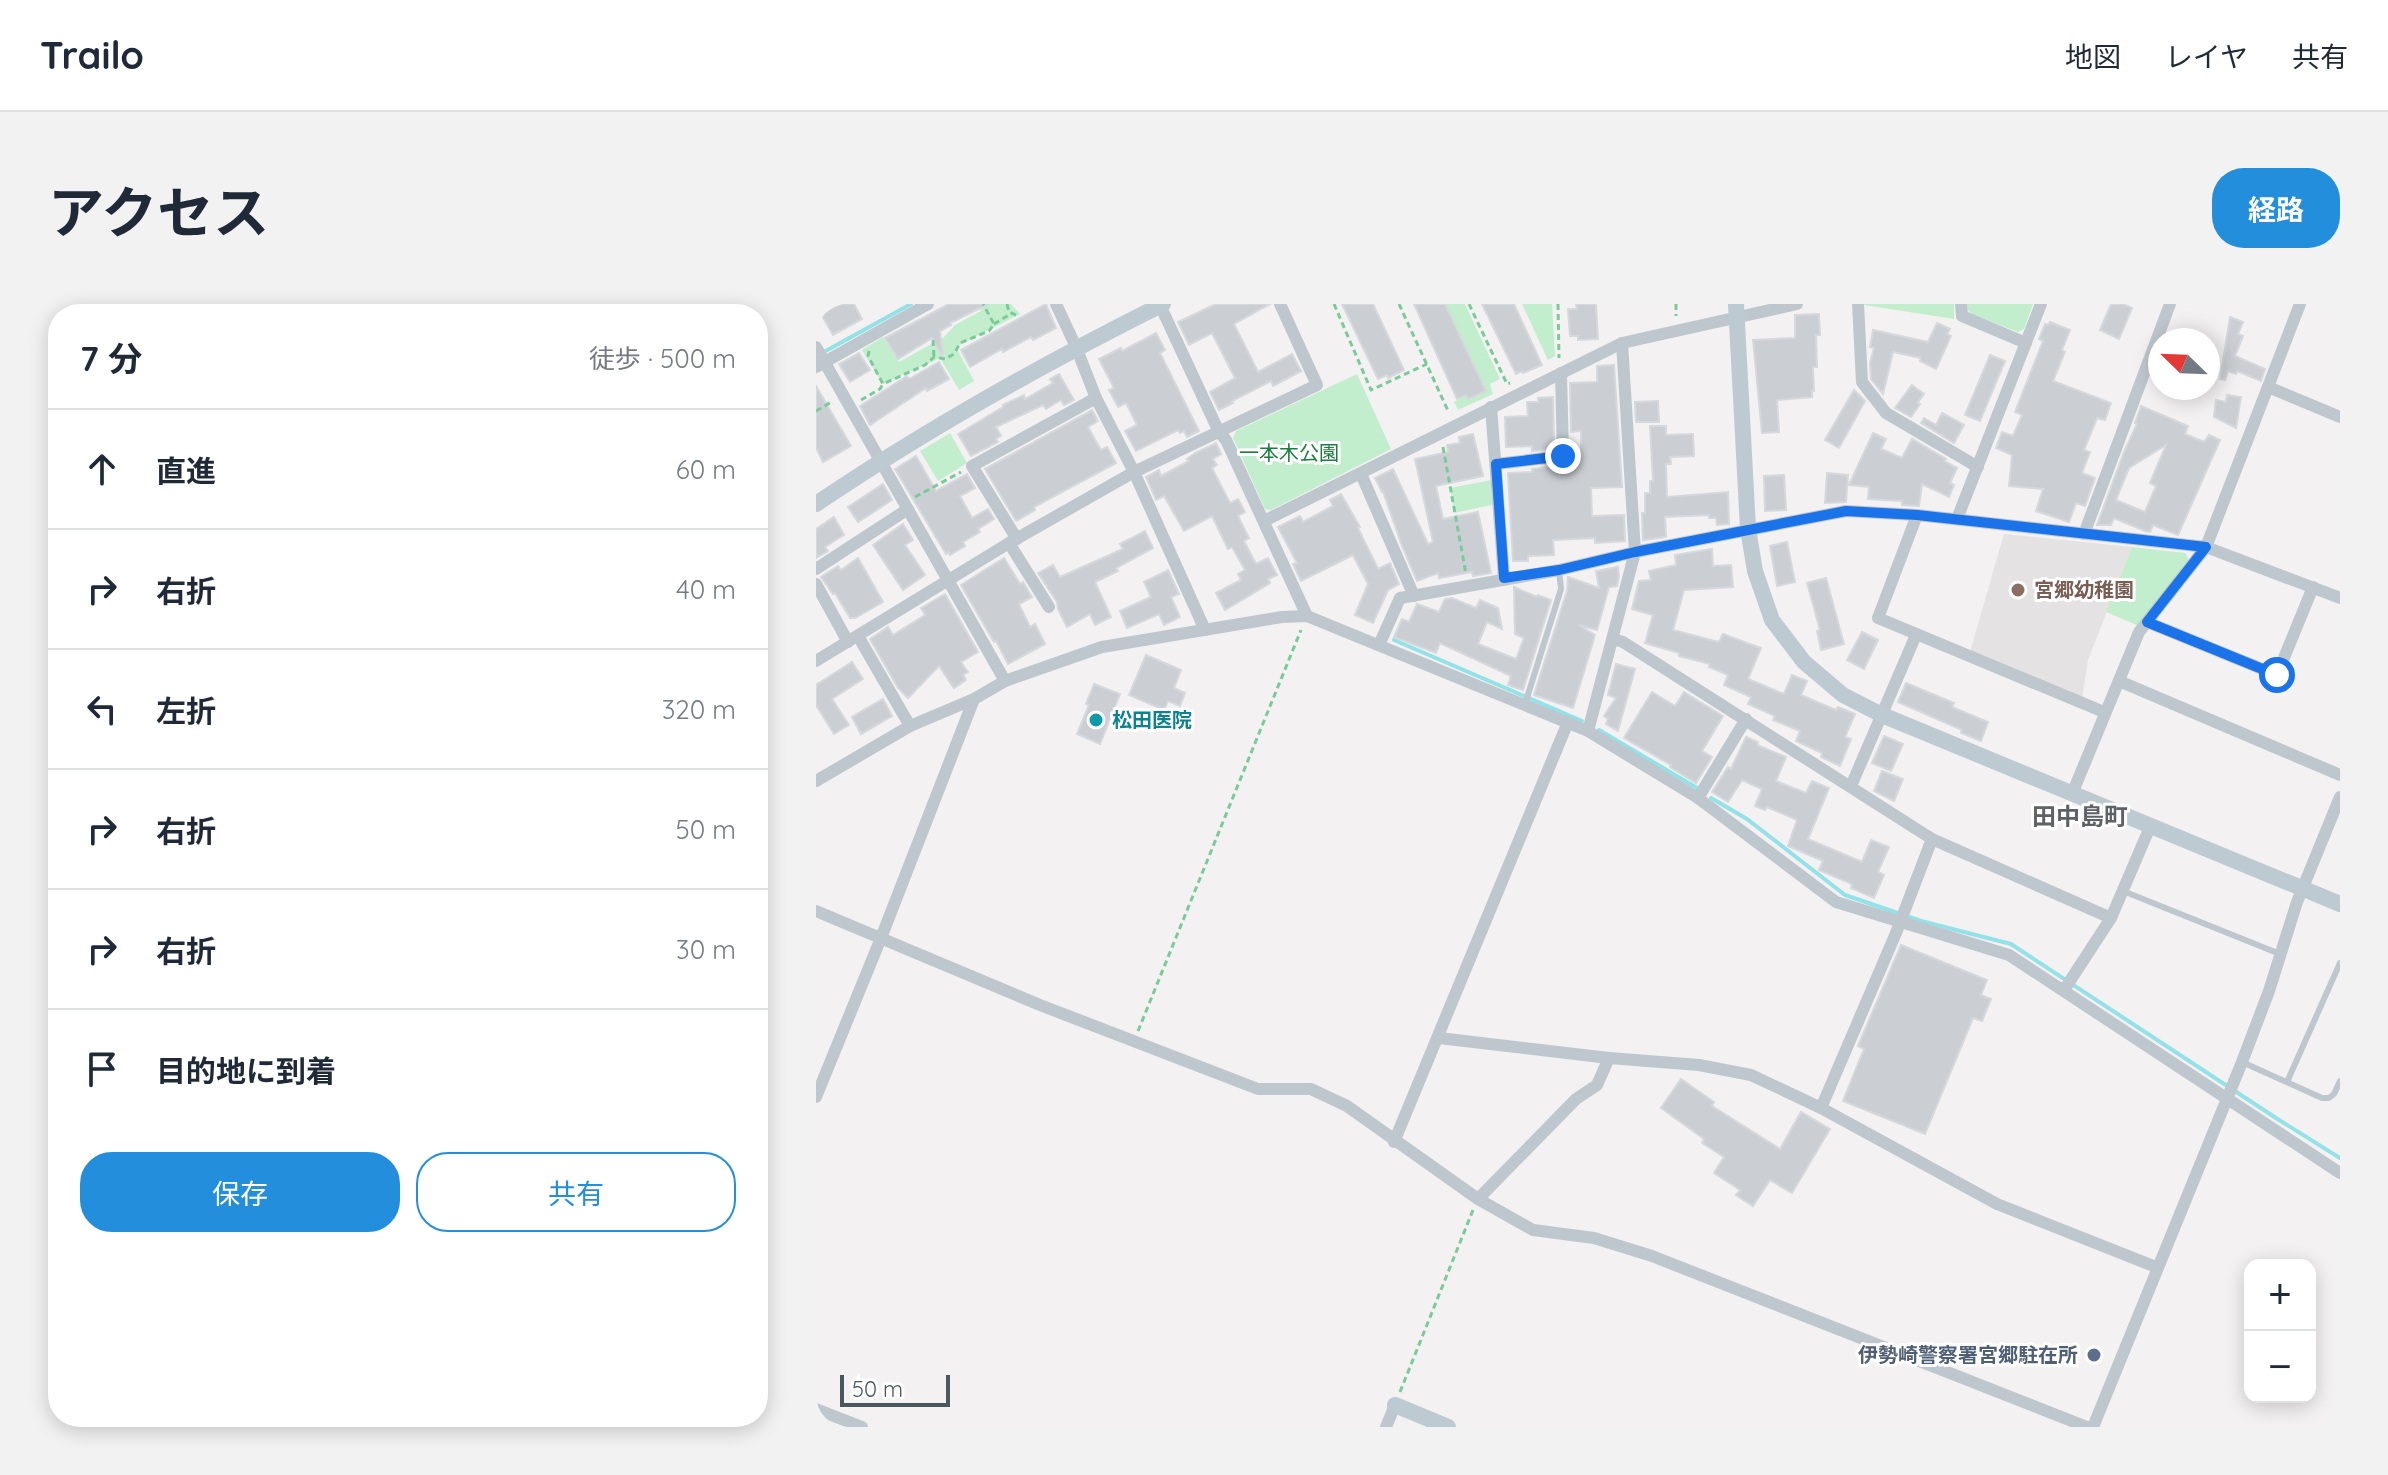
<!DOCTYPE html>
<html lang="ja">
<meta charset="utf-8">
<style>
:root{--surface:#fff;--page:#f2f2f3;--text:#1f2937;--muted:#747a83;--line:#e0e1e3;--accent:#238edb}
body{margin:0;font-family:Quicksand,"Noto Sans JP",sans-serif;background:var(--page);color:var(--text)}
.controls{position:absolute;right:24px;bottom:24px;display:grid;overflow:hidden;border-radius:16px;box-shadow:0 4px 20px #0003}
.controls button{width:72px;height:72px;display:grid;place-items:center;padding:0;border:0;border-bottom:2px solid var(--line);background:var(--surface);color:var(--text);font:40px sans-serif}
.compass{position:absolute;left:1332px;top:24px;width:72px;height:72px;border-radius:50%;background:var(--surface);box-shadow:0 4px 20px #0003;rotate:293deg}
.scale{position:absolute;left:24px;bottom:20px;width:110px;box-sizing:border-box;padding-left:8px;border:4px solid #4a575e;border-top:0;font-size:22px;line-height:28px;white-space:nowrap;color:#4a575e;-webkit-text-stroke:6px #fff;paint-order:stroke}
.stop{position:absolute;width:24px;height:24px;margin:-18px;border:6px solid #1a73e8;border-radius:50%;background:#fff}
.stop.end{background:#1a73e8;border-color:#fff;box-shadow:0 2px 8px #0008}
.list{margin:0;padding:0;list-style:none}
h2{display:flex;justify-content:space-between;align-items:center;height:104px;margin:0;padding:0 32px;font-size:34px}
h2 small{font-size:26px;font-weight:400;color:var(--muted)}
.list li{display:grid;grid-template-columns:52px 1fr auto;gap:24px;align-items:center;box-sizing:border-box;height:120px;padding:0 32px;border-top:2px solid var(--line)}
.list b{display:block;font-size:30px;white-space:nowrap}
.list em{font-size:26px;font-style:normal;color:var(--muted)}
.actions{display:flex;gap:16px;padding:24px 32px}
.actions a{flex:1;padding:18px 0;border:2px solid var(--accent);border-radius:32px;text-align:center;font-size:28px;color:var(--accent)}
.actions .main{background:var(--accent);color:#fff}
.icon{flex:none;width:44px;height:44px;fill:none;stroke:currentColor;stroke-width:2;stroke-linecap:round;stroke-linejoin:round}
.map{position:relative;flex:none;width:1524px;height:1123px;overflow:hidden;border-radius:32px}
header{display:flex;align-items:center;gap:48px;box-sizing:border-box;height:112px;padding:0 40px;background:var(--surface);border-bottom:2px solid var(--line)}
header strong{font-size:38px}
nav{display:flex;gap:44px;margin-inline-start:auto;font-size:28px}
.intro{display:flex;align-items:center;justify-content:space-between;box-sizing:border-box;height:192px;padding:0 48px}
h1{margin:0;font-size:56px}
.button{padding:20px 36px;border-radius:32px;background:var(--accent);color:#fff;font-size:28px;font-weight:700}
main{display:flex;gap:48px;padding:0 48px}
aside{flex:1;background:var(--surface);border-radius:32px;box-shadow:0 4px 20px #0003}
.map>svg:first-child{display:block}
.education{fill:#e4e2e3}
.green{fill:#c3eecd}
.lines{fill:none;stroke-linecap:round;stroke-linejoin:round}
.stream{stroke:#92e2e8;stroke-width:4}
.building{fill:#cbcfd3;stroke:#d5d8dc;stroke-width:2;fill-rule:evenodd}
.path{stroke:#7cca99;stroke-width:3;stroke-dasharray:6 4;stroke-linecap:butt}
.lane{stroke:#bec7cd;stroke-width:6}
.street{stroke:#bec7cd;stroke-width:12}
.secondary{stroke:#becad1;stroke-width:16}
.route{stroke:#1a73e8;stroke-width:10}
.education-dot{fill:#8d6e63;stroke:#fff;stroke-width:3}
.culture-dot{fill:#0f9aa8;stroke:#fff;stroke-width:3}
.service-dot{fill:#5c6f8a;stroke:#fff;stroke-width:3}
.labels{text-anchor:middle;stroke-width:6;stroke-linejoin:round;paint-order:stroke}
.park-label{font-size:20px;fill:#1d7d3f;stroke:#fff}
.education-label{font-size:20px;font-weight:bold;fill:#785e54;stroke:#fff;text-anchor:start}
.culture-label{font-size:20px;font-weight:bold;fill:#0d838f;stroke:#fff;text-anchor:start}
.service-label{font-size:20px;font-weight:bold;fill:#4e5e75;stroke:#fff;text-anchor:end}
.quarter-label{font-size:24px;font-weight:bold;fill:#5e6266;stroke:#fff}
</style>
<header>
<strong>Trailo</strong>
<nav><a>地図</a><a>レイヤ</a><a>共有</a></nav>
</header>
<div class="intro"><h1>アクセス</h1><a class="button">経路</a></div>
<main>
<aside>
<h2>7 分<small>徒歩 · 500 m</small></h2>
<ul class="list">
<li><svg class="icon" aria-label="ahead" viewBox="0 0 24 24"><path d="M12 20V5M6 11l6-6 6 6"/></svg><div><b>直進</b></div><em>60 m</em></li>
<li><svg class="icon" aria-label="right" viewBox="0 0 24 24"><path d="M7 20v-9h11M14 6l5 5-5 5"/></svg><div><b>右折</b></div><em>40 m</em></li>
<li><svg class="icon" aria-label="left" viewBox="0 0 24 24"><path d="M17 20v-9H6M10 6l-5 5 5 5"/></svg><div><b>左折</b></div><em>320 m</em></li>
<li><svg class="icon" aria-label="right" viewBox="0 0 24 24"><path d="M7 20v-9h11M14 6l5 5-5 5"/></svg><div><b>右折</b></div><em>50 m</em></li>
<li><svg class="icon" aria-label="right" viewBox="0 0 24 24"><path d="M7 20v-9h11M14 6l5 5-5 5"/></svg><div><b>右折</b></div><em>30 m</em></li>
<li><svg class="icon" aria-label="arrive" viewBox="0 0 24 24"><path d="M6 21V4h12l-3 4 3 4H6"/></svg><div><b>目的地に到着</b></div></li>
</ul>
<div class="actions"><a class="main">保存</a><a>共有</a></div>
</aside>
<div class="map">
<svg width="1524" height="1123" viewBox="0 0 1524 1123">
<rect width="100%" height="100%" fill="#f3f1f1"/>
<polygon class="education" points="1188,230 1316,243 1272,356 1266,394 1154,348"/>
<g class="green">
<polygon points="162,0 195,0 204,10 140,43 158,77 143,86 124,54 67,80 46,46 67,33 83,58 128,33 139,21 165,7"/>
<polygon points="629,0 649,0 684,75 674,80 677,90 642,106 638,98 650,91 652,95 669,86"/>
<polygon points="706,0 736,0 739,52 732,56"/>
<polygon points="1048,0 1138,0 1138,15 1048,1"/>
<polygon points="1150,0 1217,0 1208,25 1202,28 1156,10 1150,5"/>
<polygon points="541,70 575,145 455,206 449,205 417,134 420,127"/>
<polygon points="134,129 151,159 122,177 104,147"/>
<polygon points="675,176 676,201 638,209 634,184"/>
<polygon points="1316,243 1369,249 1374,258 1323,322 1290,308"/>
</g>
<g class="lines">
<g class="stream">
<polyline points="6,49 95,0"/>
<polyline points="578,336 766,417"/>
<polyline points="783,426 881,484"/>
<polyline points="895,494 931,515 1029,591 1105,617 1195,640 1460,814 1524,854"/>
</g>
</g>
<g class="building">
<polygon points="12,0 38,0 46,15 17,31 2,5"/>
<polygon points="133,0 172,0 134,19 135,21 124,27 127,54 116,34 82,55 69,34"/>
<polygon points="230,0 240,24 217,36 215,33 187,48 186,45 154,63 145,46"/>
<polygon points="400,0 454,0 418,20 442,68 476,50 485,67 457,82 455,77 416,97 417,99 403,106 394,88 419,74 396,29 373,41 362,18"/>
<polygon points="526,0 557,0 588,66 572,74 571,71 562,75"/>
<polygon points="598,0 629,0 670,87 652,95 650,91 641,95"/>
<polygon points="666,0 698,0 726,61 707,69 706,67 700,70"/>
<polygon points="760,0 780,0 782,35 762,36 762,32 754,32 752,5 761,5"/>
<polygon points="1295,0 1307,0 1316,4 1303,35 1284,26"/>
<polygon points="1003,10 1004,31 1000,31 1001,63 997,63 998,87 996,87 996,93 961,96 963,128 946,129 937,36 979,34 979,11"/>
<polygon points="1414,13 1427,18 1422,30 1427,32 1419,52 1449,65 1445,77 1421,67 1420,70 1412,67 1409,76 1404,75"/>
<polygon points="1234,18 1254,26 1246,46 1249,48 1237,77 1295,99 1289,116 1281,114 1268,146 1274,148 1266,169 1279,174 1269,202 1260,199 1253,218 1220,207 1227,185 1193,182 1196,151 1180,144 1186,128 1197,132 1206,111 1199,108 1227,37 1223,35 1229,20 1232,21"/>
<polygon points="1121,19 1134,25 1131,30 1135,32 1120,65 1104,57 1105,54 1077,48 1067,90 1055,75 1054,59 1058,44 1054,43 1057,26 1112,38"/>
<polygon points="340,29 349,46 344,49 383,127 371,133 368,127 364,129 362,126 320,147 309,127 321,121 310,99 302,103 293,86 298,84 283,55 305,44 306,47"/>
<polygon points="43,49 54,66 34,78 23,60"/>
<polygon points="1174,51 1189,57 1164,117 1149,111"/>
<polygon points="123,58 133,75 111,87 110,84 54,121 44,102 91,72 93,75"/>
<polygon points="798,61 806,183 775,184 776,212 808,211 809,237 779,239 779,234 737,236 738,251 712,252 712,257 697,257 692,169 717,168 716,165 749,161 755,157 756,150 765,150 765,127 755,128 754,79 781,78 781,62"/>
<polygon points="243,70 258,96 248,101 245,96 230,105 227,101 180,123 185,132 180,135 182,138 155,152 142,130 187,103 187,101 208,91 209,95 237,79 234,75"/>
<polygon points="1096,81 1108,90 1102,98 1104,100 1095,113 1079,104"/>
<polygon points="0,82 35,142 7,158 0,144"/>
<polygon points="1038,86 1049,97 1023,144 1009,136"/>
<polygon points="1411,91 1425,93 1420,124 1398,113 1400,96 1410,98"/>
<polygon points="737,93 738,144 716,147 716,142 690,143 689,113 712,112 711,98 723,98 722,94"/>
<polygon points="842,97 843,118 820,118 819,98"/>
<path d="M1325 102 1372 122 1369 130 1388 138 1393 131 1404 136 1362 231 1337 221 1334 228 1329 227 1298 214 1295 221H1281L1308 148 1321 120 1319 119ZM1350 141 1334 179 1340 182 1329 208 1300 196 1313 164Z"/>
<polygon points="276,106 282,117 272,123 285,146 291,143 300,159 218,203 219,206 200,217 169,165"/>
<polygon points="1126,109 1148,121 1138,139 1105,119 1108,114 1120,121"/>
<polygon points="834,122 850,122 850,131 877,130 878,152 854,153 855,160 850,160 851,193 912,188 913,220 901,221 900,214 893,214 893,211 849,213 850,233 827,236 826,209 829,209 829,189 834,189 834,177 837,177"/>
<polygon points="1057,129 1070,135 1065,145 1086,154 1096,135 1130,155 1128,157 1141,164 1134,179 1138,181 1133,193 1106,180 1103,202 1086,201 1086,197 1052,195 1053,183 1033,181"/>
<polygon points="657,130 667,172 620,182 627,215 662,208 675,269 657,272 656,268 623,274 622,269 601,277 586,242 567,187 566,188 559,174 577,165 612,240 617,238 599,155 632,148 631,141 644,139 643,133"/>
<polygon points="400,139 405,150 397,155 401,161 396,164 414,199 422,195 429,208 422,212 433,234 428,237 440,260 452,254 461,271 452,275 454,279 409,306 400,289 425,276 422,270 429,266 416,243 412,245 396,212 368,227 348,192 340,196 330,173 343,166 345,172 373,157 371,155 379,149"/>
<polygon points="100,152 120,187 151,170 159,184 144,192 156,214 172,205 178,215 162,225 164,228 147,238 149,242 134,251 132,248 130,250 79,165"/>
<polygon points="1011,169 1032,171 1030,198 1009,199"/>
<polygon points="968,171 970,206 949,207 948,172"/>
<polygon points="67,180 76,196 42,218 32,203"/>
<polygon points="525,190 544,223 542,224 562,265 574,259 583,280 572,286 557,319 539,311 552,280 537,251 485,277 477,260 481,259 462,223 484,212 487,218 517,202 514,196"/>
<polygon points="18,213 28,231 9,243 12,247 0,254 0,225"/>
<polygon points="87,220 97,236 89,241 109,271 87,286 57,241"/>
<polygon points="329,227 337,244 300,264 302,267 279,278 295,313 279,321 274,310 251,323 242,305 241,298 222,269 237,261 244,273 307,245 304,240"/>
<polygon points="971,238 979,278 961,282 954,242"/>
<polygon points="896,245 897,262 915,261 917,283 868,286 857,326 903,338 907,330 945,344 932,375 968,390 976,371 991,377 985,391 1020,406 1022,403 1039,410 1029,433 1035,435 1024,462 1005,453 1006,449 980,437 984,427 957,416 959,412 932,400 935,393 908,381 912,371 893,363 894,360 863,352 863,349 829,339 837,311 816,305 823,277 835,276 833,267 860,261 859,251"/>
<polygon points="42,254 67,298 39,314 34,314 19,289 17,290 5,273 22,262 25,266"/>
<polygon points="188,254 204,280 207,278 216,293 203,300 214,323 219,320 229,340 192,360 180,337 178,338 145,281"/>
<polygon points="802,263 803,272 801,282 793,283 781,326 763,321 779,331 757,404 718,391 751,287 752,273 783,284 780,267"/>
<polygon points="352,266 363,290 355,293 364,313 348,321 343,310 311,324 304,307 335,293 328,278"/>
<polygon points="1010,274 1028,340 1005,346 1001,327 1004,326 991,279"/>
<polygon points="698,283 721,293 722,291 735,296 707,386 692,381 695,372 624,339 620,349 578,333 586,315 593,318 601,300 623,308 629,295 636,294 660,304 664,296 682,304 686,325 671,318 662,340 700,355 708,334 699,330"/>
<polygon points="129,290 162,348 145,358 152,368 147,371 150,376 138,384 123,362 92,394 82,384 54,335 72,323 77,331 109,311 105,304"/>
<polygon points="1046,328 1062,336 1048,365 1031,356"/>
<polygon points="330,351 365,366 358,384 369,389 364,402 352,397 348,406 313,391"/>
<polygon points="36,358 47,375 16,395 33,421 18,430 0,401 0,381"/>
<polygon points="800,360 819,365 802,427 790,420 792,415 788,412 800,394 792,391"/>
<polygon points="1090,379 1138,399 1136,403 1172,418 1165,437 1145,429 1146,426 1082,398"/>
<polygon points="278,380 304,390 284,440 261,430 273,401 270,400"/>
<polygon points="836,388 859,402 868,388 907,412 886,447 896,453 880,479 854,463 855,461 808,434"/>
<polygon points="67,395 76,412 45,430 36,413"/>
<polygon points="1068,432 1087,440 1075,467 1056,459"/>
<polygon points="930,433 942,438 941,441 970,453 960,477 990,489 996,477 1013,484 992,535 1046,558 1055,536 1073,543 1062,568 1068,571 1058,594 1035,584 1036,580 1003,566 1007,557 972,542 981,516 951,503 949,506 939,502 946,485 926,476 912,498 896,488 912,463 915,465"/>
<polygon points="1066,467 1087,475 1078,497 1058,487"/>
<polygon points="1085,641 1171,676 1165,691 1175,695 1166,717 1157,714 1109,830 1027,797 1048,745 1042,742"/>
<polygon points="865,775 898,798 896,802 964,845 985,808 1014,825 976,889 954,876 937,902 920,891 924,886 898,869 908,853 886,839 888,835 845,804"/>
</g>
<g class="lines">
<g class="path">
<polyline points="191,0 193,8 202,12"/>
<polyline points="518,0 555,86 611,60"/>
<polyline points="583,0 633,109"/>
<polyline points="653,0 691,80 694,79"/>
<polyline points="742,0 743,54"/>
<polyline points="860,0 860,12"/>
<polyline points="178,20 196,9"/>
<polyline points="117,36 118,53"/>
<polyline points="53,47 52,52 67,80 109,61 118,53 129,55 138,50 144,39 173,27 178,20 167,0"/>
<polyline points="45,96 64,85 67,80"/>
<polyline points="0,107 17,97"/>
<polyline points="627,143 650,270"/>
<polyline points="99,193 145,168"/>
<polyline points="322,727 485,326"/>
<polyline points="584,1088 657,906"/>
</g>
<g class="lane">
<polyline points="709,400 745,285 743,266"/>
<polyline points="1307,587 1464,650"/>
<polyline points="1426,758 1506,794 1513,794 1518,790 1524,777"/>
<polyline points="1471,778 1524,659"/>
</g>
<g class="street">
<polyline points="240,0 260,43 280,94 318,168 389,326"/>
<polyline points="1042,0 1046,78 1070,109 1162,163"/>
<polyline points="1145,0 1146,12 1210,39"/>
<polyline points="344,1 403,128 410,136 491,312"/>
<polyline points="0,43 189,377"/>
<polyline points="0,63 112,0"/>
<polyline points="1452,83 1524,113"/>
<polyline points="675,103 688,274"/>
<polyline points="680,160 747,152 745,69"/>
<polyline points="545,170 598,292"/>
<polyline points="1101,211 1062,314 1288,408"/>
<polyline points="1141,215 1225,0"/>
<polyline points="448,217 806,39 981,0"/>
<polyline points="1268,230 1354,0"/>
<polyline points="201,235 156,162 280,94"/>
<polyline points="193,239 233,303"/>
<polyline points="0,265 92,205"/>
<polyline points="0,280 32,338"/>
<polyline points="1331,318 1461,371 1497,283"/>
<polyline points="42,332 94,422"/>
<polyline points="797,335 807,338 1116,535 1295,614"/>
<polyline points="563,341 584,294 743,266 819,248 1030,207 1101,211 1390,243 1524,294"/>
<polyline points="0,357 193,239 318,168 501,81 464,0"/>
<polyline points="1303,377 1524,471"/>
<polyline points="772,427 819,248 806,39"/>
<polyline points="0,477 94,422 158,395 189,377 286,343 466,313 491,312 772,427 882,494 1020,598 1193,651 1524,869"/>
<polyline points="1035,482 1100,331"/>
<polyline points="1256,490 1323,328 1390,243 1484,0"/>
<polyline points="882,494 930,415"/>
<polyline points="0,607 224,701 442,785 495,785 531,802 662,895 717,926 778,934 836,952 1271,1123"/>
<polyline points="1248,686 1295,614 1334,523"/>
<polyline points="623,734 793,754 883,761 935,771 1005,804 1181,900 1340,963"/>
<polyline points="0,793 65,634 158,395"/>
<polyline points="1005,804 1080,629 1116,535"/>
<polyline points="578,838 752,418"/>
<polyline points="662,895 760,795 781,781 793,754"/>
<polyline points="0,1105 46,1123"/>
<polyline points="570,1123 579,1101"/>
<polyline points="1277,1123 1426,758 1453,687 1481,598 1524,493"/>
</g>
<g class="secondary">
<polyline points="920,0 932,225 939,267 956,316 988,358 1027,391 1066,411 1524,600"/>
<path d="M0 200C111 125 227 60 347 0"/>
<polyline points="579,1101 632,1123"/>
</g>
</g>
<g class="lines">
<polyline class="route" points="747,152 680,160 688,274 743,266 819,248 1030,207 1101,211 1390,243 1331,318 1461,371"/>
</g>
<circle class="education-dot" cx="1202" cy="286" r="8"/>
<circle class="culture-dot" cx="280" cy="416" r="8"/>
<circle class="service-dot" cx="1278" cy="1051" r="8"/>
<g class="labels">
<g class="park-label">
<text x="473" y="156">一本木公園</text>
</g>
<g class="education-label">
<text x="1218" y="293">宮郷幼稚園</text>
</g>
<g class="culture-label">
<text x="296" y="423">松田医院</text>
</g>
<g class="service-label">
<text x="1262" y="1058">伊勢崎警察署宮郷駐在所</text>
</g>
<g class="quarter-label">
<text x="1264" y="521">田中島町</text>
</g>
</g>
</svg>
<div class="controls">
<button>+</button>
<button>−</button>
</div>
<svg class="compass" viewBox="-18 -18 36 36"><path d="M0-13l5 13h-10z" fill="#e53935"/><path d="M0 13l5-13h-10z" fill="#747a83"/></svg>
<div class="scale">50 m</div>
<div class="stop" style="left:1461px;top:371px"></div>
<div class="stop end" style="left:747px;top:152px"></div>
</div>
</main>
